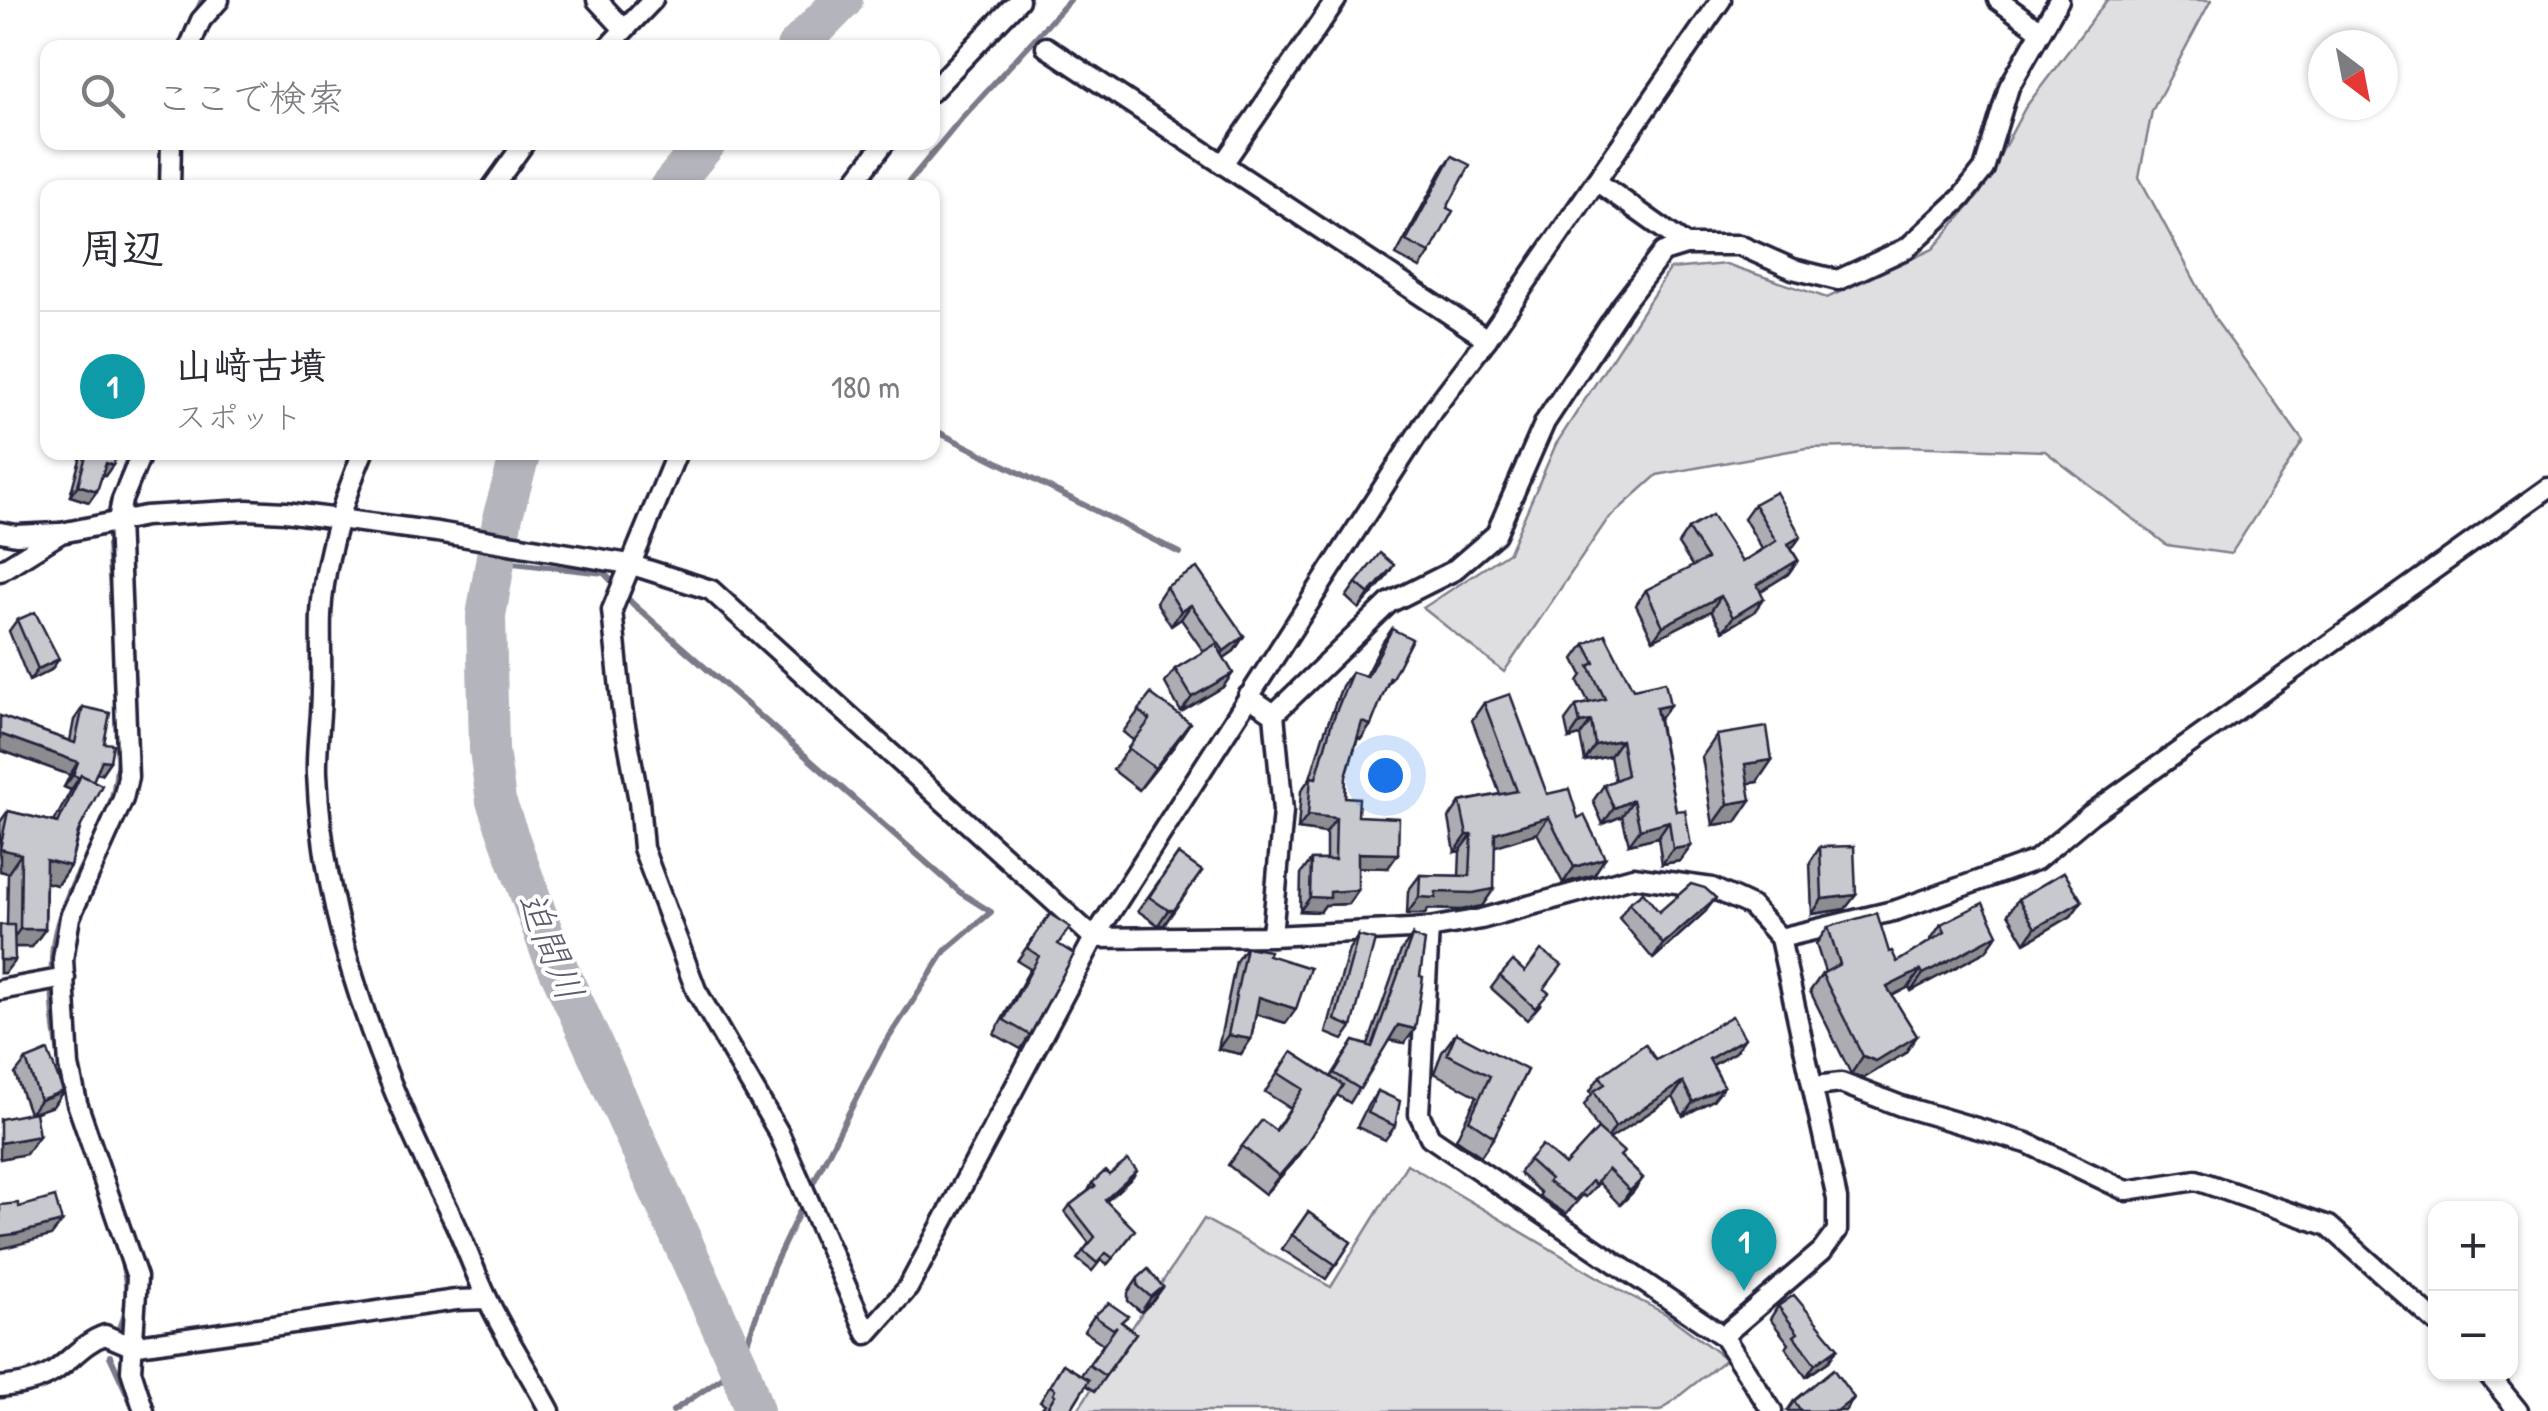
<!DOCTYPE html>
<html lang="ja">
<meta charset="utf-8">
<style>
:root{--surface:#fff;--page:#f7f7f7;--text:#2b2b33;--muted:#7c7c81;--line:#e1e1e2;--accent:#b45309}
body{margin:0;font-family:"Patrick Hand","Klee One",sans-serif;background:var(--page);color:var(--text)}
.controls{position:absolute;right:30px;bottom:30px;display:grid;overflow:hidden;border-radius:20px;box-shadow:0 2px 8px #0004}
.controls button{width:90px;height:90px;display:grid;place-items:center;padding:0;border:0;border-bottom:2px solid var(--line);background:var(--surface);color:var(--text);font:50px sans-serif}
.compass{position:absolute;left:2308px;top:30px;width:90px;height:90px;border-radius:50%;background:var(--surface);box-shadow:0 2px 8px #0004;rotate:148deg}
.you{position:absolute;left:1385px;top:775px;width:35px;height:35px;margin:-25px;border:8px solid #fff;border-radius:50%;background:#1a73e8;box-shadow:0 0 0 15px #1a73e833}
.badge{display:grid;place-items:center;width:65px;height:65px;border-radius:50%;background:var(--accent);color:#fff;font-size:32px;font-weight:700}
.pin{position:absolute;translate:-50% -82px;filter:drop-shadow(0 2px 5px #0008)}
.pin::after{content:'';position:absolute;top:52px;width:35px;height:30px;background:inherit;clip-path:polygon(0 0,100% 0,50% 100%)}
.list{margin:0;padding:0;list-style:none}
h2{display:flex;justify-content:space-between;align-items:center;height:130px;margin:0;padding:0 40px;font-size:42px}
h2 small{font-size:32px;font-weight:400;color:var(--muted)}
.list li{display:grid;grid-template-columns:65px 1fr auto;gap:30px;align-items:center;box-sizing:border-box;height:150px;padding:0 40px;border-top:2px solid var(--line)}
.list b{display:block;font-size:38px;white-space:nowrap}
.list p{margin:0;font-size:32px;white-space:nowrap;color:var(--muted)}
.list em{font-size:32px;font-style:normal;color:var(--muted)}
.icon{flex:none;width:55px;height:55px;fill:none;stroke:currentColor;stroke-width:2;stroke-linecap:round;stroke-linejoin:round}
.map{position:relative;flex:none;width:2548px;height:1411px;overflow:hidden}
.search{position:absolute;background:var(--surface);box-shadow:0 2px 8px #0004;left:40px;top:40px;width:900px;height:110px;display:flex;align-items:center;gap:25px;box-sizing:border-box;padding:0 35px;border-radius:20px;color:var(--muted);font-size:38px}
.panel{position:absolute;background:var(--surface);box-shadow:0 2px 8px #0004;left:40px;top:180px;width:900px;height:280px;border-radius:20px}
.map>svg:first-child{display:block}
.green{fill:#dfdfe2;stroke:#80808e;stroke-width:2.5}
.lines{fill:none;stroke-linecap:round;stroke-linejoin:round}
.stream{stroke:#7a7a88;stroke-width:6}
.river{stroke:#b4b4bc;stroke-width:40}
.minor-casing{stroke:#22223b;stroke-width:25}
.minor{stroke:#fff;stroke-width:18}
.wall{fill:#acacb2;stroke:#22223b;stroke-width:2.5}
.shaded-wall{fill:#8c8c91;stroke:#22223b;stroke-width:2.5}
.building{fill:#c8c8cf;stroke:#22223b;stroke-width:2.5}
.labels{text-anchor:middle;stroke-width:8;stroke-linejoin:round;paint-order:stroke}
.water-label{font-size:38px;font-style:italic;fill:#5c5c6f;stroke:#fff}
</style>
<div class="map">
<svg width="2548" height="1411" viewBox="0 0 2548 1411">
<rect width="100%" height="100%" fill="#fff"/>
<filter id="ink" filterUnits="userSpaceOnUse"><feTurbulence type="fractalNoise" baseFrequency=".01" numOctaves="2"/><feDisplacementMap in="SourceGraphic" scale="20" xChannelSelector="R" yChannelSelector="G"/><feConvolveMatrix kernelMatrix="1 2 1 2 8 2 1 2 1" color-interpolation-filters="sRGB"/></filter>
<g filter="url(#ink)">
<g class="green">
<polygon points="2107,0 2211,0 2152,111 2139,177 2217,322 2303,441 2231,554 2167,545 2045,451 1902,446 1806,448 1657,475 1607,520 1504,672 1423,608 1509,552 1556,444 1670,269 1726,264 1827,298 1933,249 1979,195 2025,108"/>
<polygon points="1407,1164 1623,1292 1666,1314 1726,1359 1660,1411 1077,1411 1204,1219 1331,1287"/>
</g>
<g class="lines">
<g class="stream">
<polyline points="188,32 202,0"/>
<polyline points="904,188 961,119 1070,0"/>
<polyline points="932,429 1180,553"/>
<polyline points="111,504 130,452"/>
<polyline points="108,545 115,654"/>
<polyline points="495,561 604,573 633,604 961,893 991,912 945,951 931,973 882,1048 810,1189"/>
<path d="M105 1209C79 1141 57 1077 53 1003 52 980 50 957 55 934 65 887 96 847 111 801 123 760 116 714 115 672"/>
<path d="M118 1249C127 1277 131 1303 119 1331"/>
<polyline points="110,1356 135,1411"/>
<polyline points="673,1411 739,1366 773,1267 805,1200"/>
</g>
<g class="river">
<polyline points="796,48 843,0"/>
<polyline points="669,188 707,142"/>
<polyline points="521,452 503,515 486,616 489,750 496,801 549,948 739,1366 754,1411"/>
</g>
<defs>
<g id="minor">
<polyline points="597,0 624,29"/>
<polyline points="1998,0 2041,31"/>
<polyline points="1046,47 1487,339"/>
<polyline points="189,48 201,20 219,0"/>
<polyline points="607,48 653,0"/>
<polyline points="932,91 1019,0"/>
<polyline points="1223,164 1336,0"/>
<polyline points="1596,181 1686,245"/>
<polyline points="170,188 171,142"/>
<polyline points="492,188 525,142"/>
<polyline points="850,188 885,142"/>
<polyline points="142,452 122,500 118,520 128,777 123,799 70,917 63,959 69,1066 77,1103 137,1277 131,1371 144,1411"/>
<path d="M363 452C342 503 324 559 321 614 320 639 322 664 321 690 321 717 316 746 317 773 323 929 385 1084 454 1221 466 1246 475 1273 487 1298 505 1337 530 1373 550 1411"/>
<polyline points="677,452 612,610 622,709 639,801 643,848 696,990 779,1133 867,1334 908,1288 1094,938 1433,410 1487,339 1721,0"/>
<polyline points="0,532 16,535 59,533"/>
<polyline points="0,571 61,533 145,516 247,510 285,512 437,532 629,564 711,590 1094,938 1272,936 1429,928 1481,919 1633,877 1712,888 1751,906 1780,938 1837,1199 1837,1231 1822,1251 1723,1336"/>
<polyline points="1248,696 1274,714 1283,811 1272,936"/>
<polyline points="1274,714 1389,603 1453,571 1496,534 1545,422 1623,304 1663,252 1686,245 1739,245 1793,269 1838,280 1907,248 1961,198 1984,169 2009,87 2059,0"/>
<polyline points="1429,928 1419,1114 1430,1137 1723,1336 1772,1411"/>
<polyline points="1780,938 1897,910 2036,860 2091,814 2548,488"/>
<polyline points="0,990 65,978"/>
<polyline points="1815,1086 1841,1083 1901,1106 2027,1143 2127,1191 2196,1180 2329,1226 2436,1322"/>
<polyline points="2488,1374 2518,1411"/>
<path d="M0 1387C19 1385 37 1382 53 1372 71 1360 84 1342 105 1335L131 1346 456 1300 487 1299"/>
</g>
</defs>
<use href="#minor" class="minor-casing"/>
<use href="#minor" class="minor"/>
</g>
<g class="wall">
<polygon points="1452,156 1430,253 1420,268 1396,255 1442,170"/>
<polygon points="82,452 117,452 105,476 102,476 89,502 70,496"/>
<polygon points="1754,504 1792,550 1798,560 1788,574 1760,591 1754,612 1723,631 1711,611 1653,640 1636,605 1646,590 1693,567 1678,544 1688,529 1742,562 1762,549 1744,518"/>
<polygon points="1384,580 1359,609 1346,597 1356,583"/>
<polygon points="1166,587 1244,636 1234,651 1224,658 1223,687 1181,712 1165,683 1175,669 1204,652 1181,619 1171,626 1156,602"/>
<polygon points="17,620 51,670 29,681 9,631"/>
<polygon points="1392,629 1392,678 1385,688 1361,739 1358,738 1346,776 1345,797 1388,868 1358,867 1358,890 1348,904 1325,905 1320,912 1300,911 1301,874 1311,860 1326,860 1326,833 1298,829 1301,791 1310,778 1323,736 1342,686 1352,672 1365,676 1382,643"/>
<polygon points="1585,644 1633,689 1659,720 1676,811 1691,846 1680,861 1662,864 1658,837 1629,844 1622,816 1603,824 1593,801 1604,785 1615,781 1610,756 1585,761 1580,736 1569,739 1565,721 1576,706 1589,703 1578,681 1582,675 1574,659"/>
<polygon points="1151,694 1175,745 1139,790 1113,770 1134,741 1123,732"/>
<polygon points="1484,703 1547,794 1594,875 1563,883 1537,833 1495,846 1482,906 1461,910 1428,909 1425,914 1407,914 1408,891 1420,875 1459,876 1460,851 1455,852 1449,818 1460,802 1500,794 1472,720"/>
<polygon points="83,707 104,743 110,761 101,774 96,773 93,781 70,866 57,885 46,882 45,929 32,947 14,947 5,973 0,973 0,925 7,925 8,873 0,871 0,822 8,811 54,822 71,790 64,787 70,775 0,750 0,716 70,741 74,720"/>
<polygon points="1717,735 1757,782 1748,783 1736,822 1713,825 1702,757"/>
<polygon points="1820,847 1845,909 1812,914 1810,862"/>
<polygon points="1178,854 1202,871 1164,925 1158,925 1138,911"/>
<polygon points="2018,899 2082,901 2071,916 2025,943 2008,914"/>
<polygon points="1629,903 1659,912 1705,912 1653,959 1619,918"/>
<polygon points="1050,914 1058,944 1030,1035 1021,1049 994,1034 1030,969 1017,961"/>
<polygon points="1941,924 1986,951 1911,991 1909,987 1892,996 1917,1036 1905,1053 1864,1078 1851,1074 1810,991 1822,974 1825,972 1816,944 1828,927 1889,952 1897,962 1929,942"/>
<polygon points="1358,936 1352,1027 1343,1040 1326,1033 1349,949"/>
<polygon points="1412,936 1405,1043 1389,1040 1350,1103 1337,1095 1293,1163 1265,1194 1228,1165 1242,1146 1275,1131 1290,1108 1265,1092 1292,1052 1331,1077 1354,1041 1368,1045 1401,951"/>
<polygon points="1246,947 1268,955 1296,1009 1286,1023 1256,1014 1251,1039 1241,1054 1218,1049 1236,961"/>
<polygon points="1500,976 1544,989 1540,1005 1527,1020 1491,988"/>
<polygon points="1456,1033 1527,1070 1494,1137 1481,1156 1456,1139 1477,1096 1434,1073 1442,1052"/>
<polygon points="1735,1052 1713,1065 1724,1086 1713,1100 1683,1116 1673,1097 1609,1139 1621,1157 1643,1178 1633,1192 1620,1205 1599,1183 1586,1197 1583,1195 1566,1214 1539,1196 1541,1193 1519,1173 1529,1160 1565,1165 1598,1129 1584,1105 1592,1094 1590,1091 1600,1076 1656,1060"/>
<polygon points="26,1060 63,1091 53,1106 35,1112 26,1154 29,1113 15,1074"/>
<polygon points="1378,1091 1395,1126 1385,1140 1357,1127 1368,1105"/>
<polygon points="1109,1175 1132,1178 1106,1201 1130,1237 1107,1265 1101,1260 1092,1271 1077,1259 1089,1243 1065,1212 1070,1205 1088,1191 1092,1183"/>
<polygon points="1308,1212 1351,1242 1326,1279 1282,1249"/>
<polygon points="1138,1278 1163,1287 1153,1301 1141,1312 1128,1301 1128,1293"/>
<polygon points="1778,1306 1829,1361 1806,1377 1786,1348 1789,1344 1770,1319"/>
<polygon points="1094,1316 1123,1323 1136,1333 1095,1391 1086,1385 1070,1411 1044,1411 1045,1410 1042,1408 1045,1404 1040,1401 1063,1364 1081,1375 1106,1341 1103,1344 1084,1331"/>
<polygon points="1794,1401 1845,1411 1787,1411"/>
</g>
<g class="shaded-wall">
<polygon points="106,463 113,465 105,476 98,474"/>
<polygon points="78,485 97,491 89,502 70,496"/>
<polygon points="1801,536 1791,550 1788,544"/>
<polygon points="1798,560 1788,574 1747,600 1757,585"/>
<polygon points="1394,565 1384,580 1359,609 1369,594"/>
<polygon points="1721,596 1711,611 1653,640 1663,626"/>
<polygon points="1764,598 1754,612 1723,631 1733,617"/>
<polygon points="1191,605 1181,619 1171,626 1181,611"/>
<polygon points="1244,636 1234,651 1214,665 1224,651"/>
<polygon points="59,659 51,670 29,681 38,669"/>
<polygon points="1233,673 1223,687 1181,712 1192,697"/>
<polygon points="1670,705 1659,720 1656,708"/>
<polygon points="1591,721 1580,736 1569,739 1580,723"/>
<polygon points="1362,722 1371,725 1361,739 1352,736"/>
<polygon points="1190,723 1175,745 1139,790 1155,768"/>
<polygon points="0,734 78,762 70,775 0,750"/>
<polygon points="1621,740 1610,756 1585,761 1595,745"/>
<polygon points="102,760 110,761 101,774 93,772"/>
<polygon points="1772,760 1757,782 1730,786 1745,764"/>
<polygon points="73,775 79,778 71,790 64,787"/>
<polygon points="1633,800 1622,816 1603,824 1614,808"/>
<polygon points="1751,800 1736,822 1713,825 1728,804"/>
<polygon points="1308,815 1336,818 1326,833 1298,829"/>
<polygon points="1549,817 1537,833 1484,850 1495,833"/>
<polygon points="1669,821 1658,837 1629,844 1640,829"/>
<polygon points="1467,835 1472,835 1460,851 1455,852"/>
<polygon points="1691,846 1680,861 1662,864 1673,849"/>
<polygon points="0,849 21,854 8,873 0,871"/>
<polygon points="1358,853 1398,854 1388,868 1348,867"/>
<polygon points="1605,858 1594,875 1563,883 1574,867"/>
<polygon points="46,860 70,866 57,885 33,879"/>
<polygon points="1494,889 1482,906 1461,910 1428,909 1425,914 1407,914 1419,897 1436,892"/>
<polygon points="1358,890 1348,904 1325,905 1320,912 1300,911 1310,897 1330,892"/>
<polygon points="1856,895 1845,909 1812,914 1822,899"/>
<polygon points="1716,898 1705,912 1653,959 1663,944"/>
<polygon points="2082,901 2071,916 2025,943 2035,928"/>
<polygon points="1168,910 1174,910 1164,925 1158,925"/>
<polygon points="20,929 45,929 32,947 7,947"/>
<polygon points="1998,934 1986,951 1911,991 1923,974"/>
<polygon points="0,960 15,960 5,973 0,973"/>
<polygon points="1921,970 1909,987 1875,1004 1887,987"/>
<polygon points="1259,997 1296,1009 1286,1023 1249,1012"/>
<polygon points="1398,1025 1415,1029 1405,1043 1388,1040"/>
<polygon points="1228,1035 1251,1039 1241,1054 1218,1049"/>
<polygon points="1917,1036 1905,1053 1864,1078 1851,1074 1863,1056"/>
<polygon points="1745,1038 1735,1052 1699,1073 1709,1059"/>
<polygon points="1683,1082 1673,1097 1605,1142 1615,1127"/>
<polygon points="1724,1086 1713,1100 1683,1116 1693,1102"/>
<polygon points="63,1091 53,1106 30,1114 40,1100"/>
<polygon points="39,1136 26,1154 0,1159 0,1143"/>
<polygon points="1306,1144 1293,1163 1265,1194 1279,1176"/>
<polygon points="1137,1171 1132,1178 1100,1207 1105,1200"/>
<polygon points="1643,1178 1633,1192 1620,1205 1630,1191"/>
<polygon points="62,1222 51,1236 0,1249 0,1236"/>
<polygon points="1163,1287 1153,1301 1141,1312 1151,1297"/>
<polygon points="1838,1348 1829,1361 1806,1377 1815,1364"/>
<polygon points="1854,1398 1845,1411 1837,1411"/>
</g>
<g class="building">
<polygon points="1452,156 1470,165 1447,208 1453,211 1430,253 1406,241"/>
<polygon points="87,452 117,452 113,465 106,463 97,491 78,485"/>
<polygon points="1776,492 1801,536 1788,544 1798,560 1757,585 1764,598 1733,617 1721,596 1663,626 1646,590 1707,559 1688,529 1712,515 1742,562 1776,541 1754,504"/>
<polygon points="1380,553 1394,565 1369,594 1356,583"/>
<polygon points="1197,568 1244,636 1224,651 1191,605 1181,611 1166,587"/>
<polygon points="35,612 59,659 38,669 17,620"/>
<polygon points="1392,629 1412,639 1392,678 1390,677 1371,725 1362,722 1346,776 1345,797 1359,798 1358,816 1399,818 1398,854 1358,853 1358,890 1330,892 1330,898 1310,897 1311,860 1335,860 1336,818 1308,815 1311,777 1316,778 1332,722 1352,672 1367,677"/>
<polygon points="1605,634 1633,689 1665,682 1670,705 1656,708 1676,811 1685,810 1691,846 1673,849 1669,821 1640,829 1633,800 1614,808 1604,785 1627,775 1621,740 1595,745 1591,721 1580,723 1576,706 1605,699 1589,666 1595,663 1585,644"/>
<polygon points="1216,644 1233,673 1192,697 1175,669"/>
<polygon points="1151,694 1190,723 1155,768 1128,748 1150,720 1138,710"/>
<polygon points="1510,694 1547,794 1569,789 1578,818 1584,815 1605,858 1574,867 1549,817 1495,833 1494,889 1473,893 1436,892 1436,898 1419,897 1420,875 1470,876 1472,835 1467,835 1460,802 1517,791 1484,703"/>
<polygon points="83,707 110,713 104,743 113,744 110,761 102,760 93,781 81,775 80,778 73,775 78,762 0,734 0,716 75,743"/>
<polygon points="1767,727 1772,760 1745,764 1751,800 1728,804 1717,735"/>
<polygon points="81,775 102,785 78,832 70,866 46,860 45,929 20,929 21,854 0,849 8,811 58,823"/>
<polygon points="1854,846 1856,895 1822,899 1820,847"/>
<polygon points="1178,854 1202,871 1174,910 1168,910 1149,897"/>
<polygon points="2064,872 2082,901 2035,928 2018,899"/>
<polygon points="1691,884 1705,888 1716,898 1663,944 1629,903 1643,892 1659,912"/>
<polygon points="1983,903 1998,934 1923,974 1921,970 1887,987 1917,1036 1876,1061 1863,1056 1822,974 1840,964 1828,927 1877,913 1889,952 1892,951 1897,962 1945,932 1941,924"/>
<polygon points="1050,914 1070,927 1058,944 1074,954 1030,1035 1004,1020 1039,956 1027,948"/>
<polygon points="0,925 14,925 15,960 0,960"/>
<polygon points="1358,936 1375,940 1352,1027 1335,1020"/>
<polygon points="1412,936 1425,941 1420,976 1423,977 1415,1029 1398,1025 1360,1089 1334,1073 1354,1041 1372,1047"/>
<polygon points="1246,947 1269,951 1268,955 1310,968 1296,1009 1259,997 1251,1039 1228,1035"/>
<polygon points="1541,950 1562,965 1544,989 1549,993 1535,1008 1500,976 1513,961 1525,972"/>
<polygon points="1732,1016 1745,1038 1709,1059 1724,1086 1693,1102 1683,1082 1615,1127 1594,1091 1605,1084 1600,1076 1645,1044 1656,1060"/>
<polygon points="1456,1033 1527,1070 1494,1137 1469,1120 1490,1076 1447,1054"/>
<polygon points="48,1051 63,1091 40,1100 26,1060"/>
<polygon points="1292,1052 1343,1085 1306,1144 1279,1176 1242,1146 1262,1120 1276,1131 1303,1089 1278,1073"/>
<polygon points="1378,1091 1400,1101 1395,1126 1368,1113"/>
<polygon points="35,1112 39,1136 0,1143 0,1119"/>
<polygon points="1598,1129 1624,1152 1620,1156 1643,1178 1630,1191 1608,1169 1595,1184 1592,1181 1575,1200 1548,1182 1550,1179 1529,1160 1542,1145 1565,1165"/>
<polygon points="1128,1160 1137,1171 1105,1200 1135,1230 1113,1258 1106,1253 1097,1263 1083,1251 1095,1237 1070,1205 1095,1186 1092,1183 1105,1171 1109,1175"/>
<polygon points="55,1197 62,1222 15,1234 0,1236 0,1205 18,1203 19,1207"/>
<polygon points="1308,1212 1351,1242 1336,1265 1292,1235"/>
<polygon points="1148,1269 1163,1287 1151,1297 1138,1286 1138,1278"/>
<polygon points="1794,1295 1838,1348 1815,1364 1794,1336 1798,1333 1778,1306"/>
<polygon points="1109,1303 1128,1316 1121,1322 1136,1333 1105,1376 1089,1365 1117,1326 1113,1329 1094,1316"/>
<polygon points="1063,1364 1089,1380 1070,1411 1045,1411 1055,1395 1053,1394 1055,1389 1050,1386"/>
<polygon points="1833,1369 1854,1398 1837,1411 1801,1411 1794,1401"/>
</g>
</g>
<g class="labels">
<g class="water-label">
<text transform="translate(551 946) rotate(68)" y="13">迫間川</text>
</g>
</g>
</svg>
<div class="controls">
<button>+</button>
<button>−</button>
</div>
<svg class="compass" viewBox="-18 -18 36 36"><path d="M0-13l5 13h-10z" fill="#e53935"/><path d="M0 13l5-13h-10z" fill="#7c7c81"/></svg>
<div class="you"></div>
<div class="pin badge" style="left:1744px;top:1291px;background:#0f9aa8">1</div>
<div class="search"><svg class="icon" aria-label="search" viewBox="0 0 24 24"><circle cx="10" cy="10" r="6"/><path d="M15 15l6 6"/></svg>ここで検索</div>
<section class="panel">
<h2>周辺<small></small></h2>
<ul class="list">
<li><span class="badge" style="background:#0f9aa8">1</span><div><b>山﨑古墳</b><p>スポット</p></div><em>180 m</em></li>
</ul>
</section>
</div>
